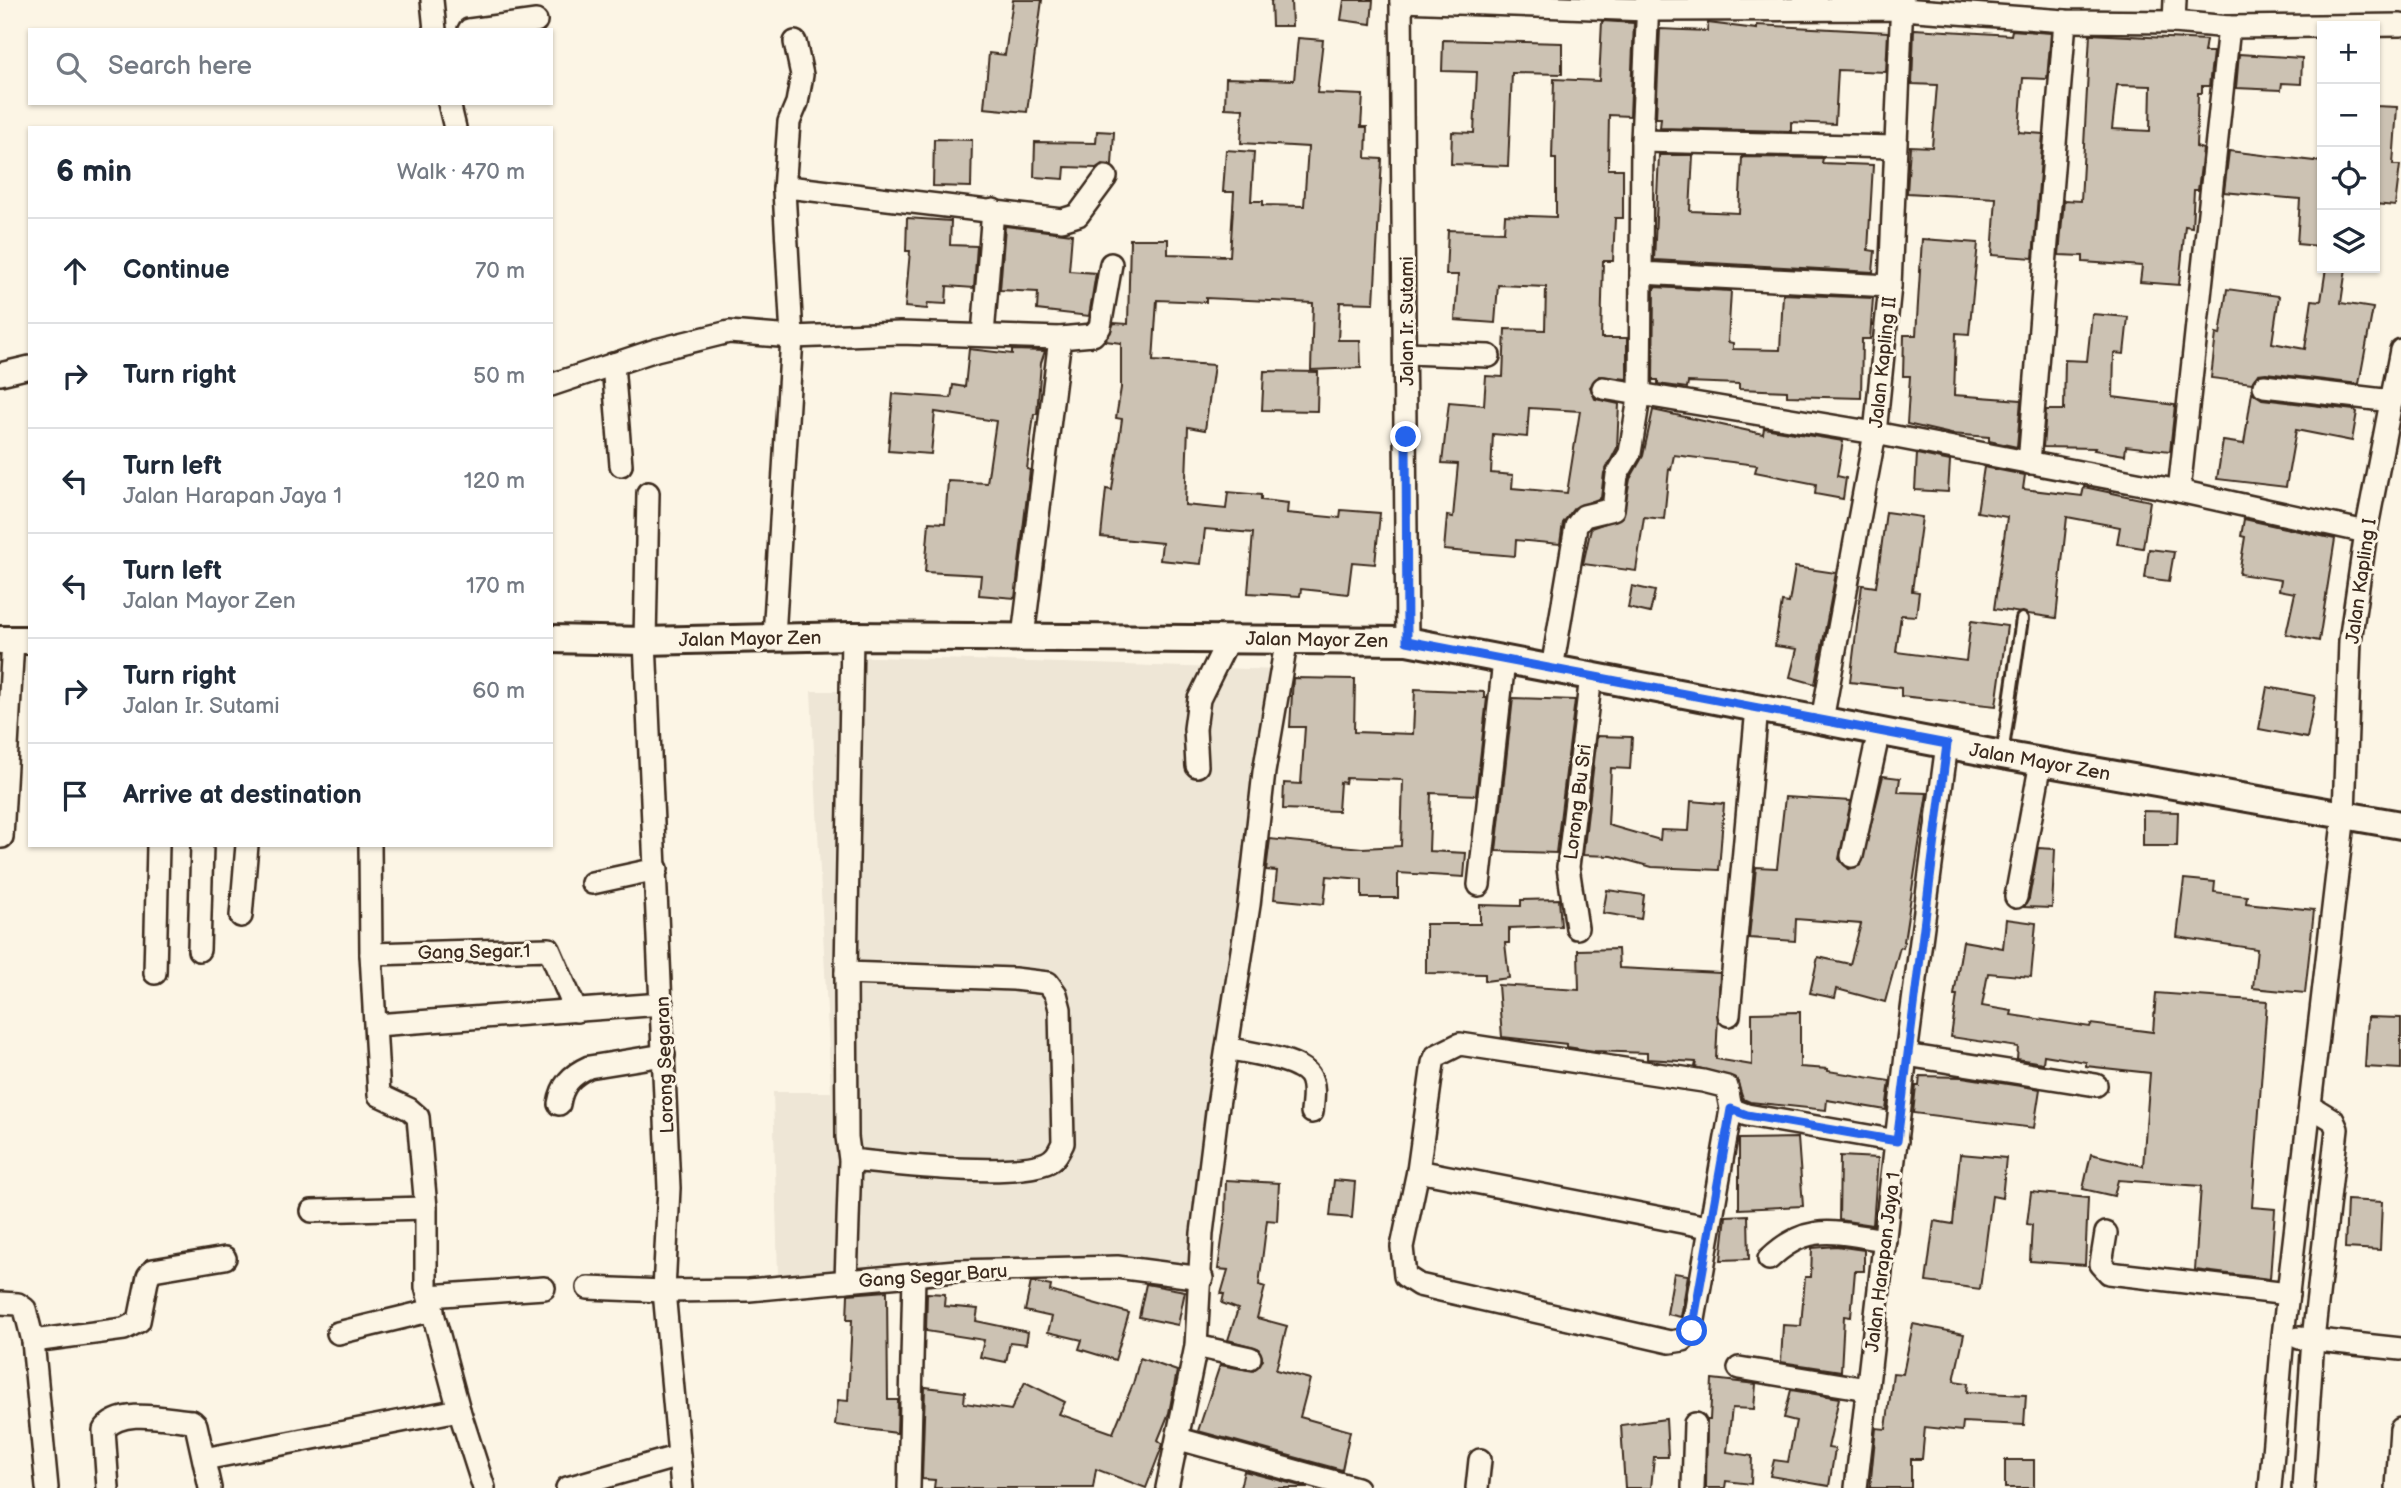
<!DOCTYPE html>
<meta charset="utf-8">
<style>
:root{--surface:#fff;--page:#f6f6f7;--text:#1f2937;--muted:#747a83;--line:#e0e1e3}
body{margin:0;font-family:"Balsamiq Sans",sans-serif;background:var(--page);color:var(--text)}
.controls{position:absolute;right:21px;top:21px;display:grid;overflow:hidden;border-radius:0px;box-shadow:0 2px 5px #0004}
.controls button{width:63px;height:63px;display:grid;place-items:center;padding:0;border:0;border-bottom:2px solid var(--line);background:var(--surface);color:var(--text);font:35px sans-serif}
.stop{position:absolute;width:21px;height:21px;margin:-16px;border:5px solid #2563eb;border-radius:50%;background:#fff}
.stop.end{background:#2563eb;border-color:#fff;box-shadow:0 2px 7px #0008}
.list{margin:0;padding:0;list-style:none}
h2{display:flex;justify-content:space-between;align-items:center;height:91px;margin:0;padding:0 28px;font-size:30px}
h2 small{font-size:23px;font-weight:400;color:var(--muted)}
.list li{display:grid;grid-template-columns:46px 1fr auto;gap:21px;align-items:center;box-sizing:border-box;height:105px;padding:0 28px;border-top:2px solid var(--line)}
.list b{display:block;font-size:26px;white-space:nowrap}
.list p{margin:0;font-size:23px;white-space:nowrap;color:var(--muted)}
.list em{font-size:23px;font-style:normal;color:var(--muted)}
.icon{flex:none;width:38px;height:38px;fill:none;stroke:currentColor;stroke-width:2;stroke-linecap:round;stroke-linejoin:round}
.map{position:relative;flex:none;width:2401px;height:1488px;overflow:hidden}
.search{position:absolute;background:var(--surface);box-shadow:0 2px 5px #0004;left:28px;top:28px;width:525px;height:77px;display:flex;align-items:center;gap:18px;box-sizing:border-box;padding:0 24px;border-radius:0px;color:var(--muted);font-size:26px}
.panel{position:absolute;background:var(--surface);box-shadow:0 2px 5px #0004;left:28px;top:126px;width:525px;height:721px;border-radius:0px}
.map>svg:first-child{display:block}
.built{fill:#eee6d6}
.building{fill:#ccc2b3;stroke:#3b2a1e;stroke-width:2;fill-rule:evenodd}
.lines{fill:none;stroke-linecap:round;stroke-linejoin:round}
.service-casing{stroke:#3b2a1e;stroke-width:16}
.minor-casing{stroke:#3b2a1e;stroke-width:26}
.tertiary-casing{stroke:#3b2a1e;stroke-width:32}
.service{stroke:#fcf5e5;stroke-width:10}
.minor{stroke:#fcf5e5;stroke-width:21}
.tertiary{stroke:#fcf5e5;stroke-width:26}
.route{stroke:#2563eb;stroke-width:9}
.labels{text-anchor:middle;stroke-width:6;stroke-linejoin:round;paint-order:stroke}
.street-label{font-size:19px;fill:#3b2a1e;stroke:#fcf5e5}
</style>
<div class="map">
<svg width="2401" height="1488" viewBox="0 0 2401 1488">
<rect width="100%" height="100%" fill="#fcf5e5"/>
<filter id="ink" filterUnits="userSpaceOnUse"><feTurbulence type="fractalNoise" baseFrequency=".0143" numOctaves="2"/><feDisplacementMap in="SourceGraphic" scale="14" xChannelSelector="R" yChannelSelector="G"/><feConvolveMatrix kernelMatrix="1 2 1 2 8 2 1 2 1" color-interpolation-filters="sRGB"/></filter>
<g filter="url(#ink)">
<polygon class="built" points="845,656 1282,670 1191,1271 778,1277 773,1092 831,1092 811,691 845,691"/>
<g class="building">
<polygon points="1013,0 1042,0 1027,112 984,108 989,53 1005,55"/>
<polygon points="1271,0 1291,0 1292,26 1272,26"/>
<polygon points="1344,0 1373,0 1371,24 1341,20"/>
<path d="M1602 21 1634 23 1630 116 1609 115 1608 169H1623V218H1615L1613 261H1603L1601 338H1627V379L1599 376 1590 387 1595 399 1619 404 1617 448 1604 473 1601 498 1574 508 1563 523 1560 544 1516 540 1515 556 1444 550 1447 516 1453 517 1458 464 1442 463 1449 402 1484 405 1486 376 1503 377 1505 329 1545 330 1546 287 1498 285 1495 323 1455 320 1458 275H1446L1448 230 1504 232 1505 215 1556 217V159H1552L1554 79 1599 81ZM1529 408 1580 411 1567 493 1512 488 1513 475 1491 473 1493 434 1527 437Z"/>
<polygon points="1708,23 1757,29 1757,25 1888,32 1886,72 1838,70 1835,124 1791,122 1791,131 1660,128 1661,118 1656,118 1660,29 1707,31"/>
<polygon points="1914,29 2011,35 2012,30 2051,33 2047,79 2023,78 2019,132 2043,134 2033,258 1992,255 1996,198 1907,193 1910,146 1932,147 1937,85 1912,84"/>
<path d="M2090 34 2206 40 2204 52H2213L2209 86H2202V93H2198L2196 147 2203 149 2198 190H2194L2192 227 2185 226 2179 285 2140 282 2142 266 2083 262V256L2059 255 2064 200 2081 201ZM2117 85 2151 86 2150 131 2112 129Z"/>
<polygon points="1298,38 1323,40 1317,93 1363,95 1361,127 1367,127 1366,158 1382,159 1374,303 1340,302 1338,340 1360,340 1361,368 1311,370 1313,303 1206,298 1206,302 1157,300 1153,361 1214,365 1205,430 1188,427 1185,505 1226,509 1228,492 1261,495 1261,500 1288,503 1287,513 1340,518 1341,510 1380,513 1375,564 1352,562 1348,594 1301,589 1300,596 1248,593 1253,533 1205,529 1201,564 1160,560 1162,543 1101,537 1106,489 1112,490 1122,419 1116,418 1121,388 1121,343 1105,341 1114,323 1128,324 1130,239 1168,239 1168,254 1230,256 1234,192 1223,192 1226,150 1254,152 1251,201 1263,201 1263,205 1304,206 1308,147 1241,143 1243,109 1225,108 1226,78 1294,80"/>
<polygon points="1443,40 1562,43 1562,74 1512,73 1508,166 1451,164 1452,132 1474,133 1477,72 1442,71"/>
<polygon points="2239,54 2302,58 2301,84 2282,83 2281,90 2236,88"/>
<polygon points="2375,106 2397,107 2393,165 2400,165 2395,206 2375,204"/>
<polygon points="1097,131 1114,132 1112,165 1102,164 1096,168 1065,167 1064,179 1034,177 1035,142 1096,143"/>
<polygon points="934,139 972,140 971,187 933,186"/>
<polygon points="2229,151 2322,162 2318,246 2297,244 2300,199 2224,192"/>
<polygon points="1659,155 1693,155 1690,211 1739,213 1742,157 1823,158 1822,163 1873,165 1868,250 1875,251 1873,272 1654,260"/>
<polygon points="907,218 951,221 950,245 977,246 974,288 947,286 946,304 928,303 927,309 905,307 910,251 906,251"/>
<polygon points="1005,226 1072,234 1069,271 1096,273 1089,316 1037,310 1038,292 1000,290"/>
<polygon points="1922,239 1978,243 1969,334 1956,333 1954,395 2021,400 2017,447 1989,441 1989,437 1951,434 1907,424 1910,376 1903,376 1904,335 1916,335"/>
<polygon points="2326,268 2346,268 2341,303 2373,308 2359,384 2266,373 2258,374 2252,383 2211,378 2216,334 2220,335 2227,289 2279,296 2272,343 2305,349 2312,300 2321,301"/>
<polygon points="1654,287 1731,291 1728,342 1733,343 1733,349 1780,350 1783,294 1873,298 1870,339 1862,339 1861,398 1787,396 1787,391 1739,389 1739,384 1688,382 1687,388 1658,384 1658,380 1653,380"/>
<polygon points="2092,314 2128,317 2124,354 2114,353 2113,397 2175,405 2170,451 2126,446 2125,455 2094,450 2095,448 2043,447 2046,410 2064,410 2065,360 2087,361"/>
<polygon points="969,349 1012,354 1012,350 1045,351 1041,363 1037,414 1034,414 1027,469 1030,470 1015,598 979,595 981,575 925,572 929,522 945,523 948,481 987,483 996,421 935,412 931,454 888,451 893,394 951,398 953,385 965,387"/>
<polygon points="1264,371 1318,372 1317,411 1262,410"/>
<polygon points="2252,392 2262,399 2354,410 2357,412 2352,441 2296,430 2286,487 2217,479 2223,441 2244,444"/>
<polygon points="1653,410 1763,434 1764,428 1843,441 1837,476 1846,478 1843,499 1815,494 1816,484 1755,472 1757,465 1674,455 1671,470 1669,469 1664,519 1644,517 1636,571 1583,564 1591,528 1623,517 1630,479 1643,456"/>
<polygon points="1917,454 1950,461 1948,492 1915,490"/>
<polygon points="1984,467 2025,475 2023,489 2082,496 2084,487 2150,501 2143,548 2117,544 2120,527 2067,517 2056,618 1994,609 2007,517 1977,512"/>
<polygon points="1886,512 1922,517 1912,591 1919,592 1916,616 1901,615 1896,652 1966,661 1971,621 2007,626 1996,706 1901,696 1901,688 1850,682 1862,585 1876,587"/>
<polygon points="2244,519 2335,539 2319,641 2286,634 2295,593 2279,590 2281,580 2239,574 2245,537 2241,536"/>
<polygon points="2149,549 2174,552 2169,581 2145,578"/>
<polygon points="1795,567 1836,573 1815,684 1790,677 1797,649 1775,646 1782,602 1789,603"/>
<polygon points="1632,586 1655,591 1650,613 1628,608"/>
<polygon points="1293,678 1355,679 1354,732 1413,734 1415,689 1484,692 1484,698 1487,698 1476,795 1431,793 1429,851 1466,853 1464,877 1398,873 1398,898 1362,898 1362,879 1327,876 1324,904 1274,899 1277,871 1266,870 1270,839 1362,848 1401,846 1403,780 1346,778 1345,783 1340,782 1338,811 1283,809 1284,783 1301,784 1305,727 1290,727"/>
<polygon points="2267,687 2315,696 2307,738 2259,729"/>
<polygon points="1513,698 1575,700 1556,853 1496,851"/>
<polygon points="1597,736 1632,737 1630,769 1611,768 1608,825 1660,840 1661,830 1689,831 1691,801 1724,804 1719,870 1652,867 1612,856 1583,855"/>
<polygon points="1883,776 1900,778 1898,792 1927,793 1903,948 1900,947 1885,1002 1837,989 1835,998 1810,993 1818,957 1850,964 1861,924 1796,919 1795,941 1749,938 1756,867 1777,868 1785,797 1851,801 1839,859 1849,869 1861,865"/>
<polygon points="2143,811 2178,812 2177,846 2143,846"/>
<polygon points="2038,848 2055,849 2052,908 2024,907 2029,899"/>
<polygon points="2184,879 2215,882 2214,892 2247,896 2246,903 2314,910 2305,993 2253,988 2257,949 2177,937"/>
<polygon points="1607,890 1644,895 1641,919 1603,913"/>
<polygon points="1559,899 1561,926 1509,928 1509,943 1505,943 1509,978 1485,981 1485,974 1426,973 1426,924 1480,924 1480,905 1521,906 1521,900"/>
<polygon points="2006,919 2036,923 2031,977 1988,973 1982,1006 2012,1011 2011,1015 2090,1027 2091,1024 2153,1032 2156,993 2267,1001 2252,1207 2275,1209 2270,1279 2195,1270 2201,1186 2118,1180 2114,1196 2083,1189 2091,1154 2143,1166 2150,1073 2086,1066 2086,1062 2044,1055 2043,1063 2017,1059 2018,1047 1951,1037 1957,995 1954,995 1963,941 2003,948"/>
<polygon points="1618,949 1619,968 1720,973 1716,1059 1752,1065 1752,1013 1800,1012 1800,1067 1828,1069 1828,1071 1890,1081 1886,1110 1827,1100 1826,1110 1750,1102 1743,1099 1736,1078 1695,1067 1696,1062 1647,1059 1647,1053 1594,1051 1567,1047 1567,1044 1502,1037 1498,985 1579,990 1578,950"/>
<polygon points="2368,1017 2401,1018 2401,1069 2365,1067"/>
<polygon points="1920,1076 1962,1077 2040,1089 2034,1128 1913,1113 1916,1086 1919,1086"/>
<polygon points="1798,1138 1803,1206 1739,1209 1739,1139"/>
<polygon points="1960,1154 2006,1158 2002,1198 1992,1196 1980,1289 1926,1282 1934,1221 1953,1224"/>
<polygon points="1840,1156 1878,1158 1873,1225 1839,1220"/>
<polygon points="1226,1180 1279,1183 1277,1221 1267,1220 1259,1285 1265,1287 1257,1318 1287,1326 1276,1370 1310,1379 1300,1417 1350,1431 1342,1470 1198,1431 1220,1365 1253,1371 1263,1360 1258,1348 1228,1340 1238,1309 1222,1303 1224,1294 1221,1294 1228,1270 1218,1269 1225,1218"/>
<polygon points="1334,1180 1355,1182 1352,1218 1330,1216"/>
<polygon points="2031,1192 2088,1198 2085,1265 2030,1261 2032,1225 2027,1224"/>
<polygon points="2347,1200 2382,1202 2380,1250 2345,1248"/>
<polygon points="1748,1215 1749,1259 1721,1260 1726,1216"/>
<polygon points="1836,1246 1864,1250 1864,1271 1855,1271 1851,1317 1844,1316 1841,1371 1781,1362 1783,1325 1801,1326 1805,1277 1811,1277 1812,1248"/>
<polygon points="1674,1273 1688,1275 1681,1317 1667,1314"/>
<polygon points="1031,1282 1051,1286 1050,1291 1129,1313 1115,1360 1079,1349 1082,1340 1048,1332 1052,1317 1025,1311"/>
<polygon points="1146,1284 1185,1291 1178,1325 1139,1317"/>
<polygon points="887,1291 888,1400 898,1400 897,1433 835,1425 838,1400 848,1401 852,1320 847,1320 848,1294"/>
<polygon points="927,1293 945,1294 944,1306 978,1309 976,1321 1028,1332 1026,1344 1010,1342 1006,1362 980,1357 984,1340 926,1331"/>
<polygon points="1913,1324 1964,1334 1954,1381 1968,1383 1967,1392 2026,1395 2024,1425 1963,1422 1962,1431 1925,1427 1922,1459 1911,1459 1911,1488 1870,1488 1876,1428 1886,1429 1893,1373 1903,1374"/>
<polygon points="1140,1358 1177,1371 1169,1413 1158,1440 1163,1444 1146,1488 1096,1469 1093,1488 934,1488 935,1480 922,1479 925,1387 965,1392 964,1403 1011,1410 1025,1382 1065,1402 1059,1414 1113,1433 1133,1384"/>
<polygon points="1712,1379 1756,1384 1754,1409 1732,1408 1727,1452 1752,1456 1751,1484 1726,1481 1725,1488 1706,1488 1707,1420 1710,1420"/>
<polygon points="1791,1390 1839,1398 1828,1448 1835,1449 1829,1486 1770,1476 1774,1460 1788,1462 1796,1421 1784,1418"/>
<polygon points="1666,1419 1668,1457 1654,1457 1651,1488 1625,1488 1621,1425"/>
<rect x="2005" y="1460" width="29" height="28"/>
<polygon points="1244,1471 1308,1488 1240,1488"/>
</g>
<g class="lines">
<defs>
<polyline id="service" points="2002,755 2022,619"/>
<g id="minor">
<polyline points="432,0 435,30"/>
<polyline points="1401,0 1407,641"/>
<polyline points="1648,0 1642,141 1641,273 1890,286"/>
<polyline points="1401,1 1648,10 1902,9 2065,21 2174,22 2229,27 2401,25"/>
<polyline points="2174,22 2175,0"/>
<polyline points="469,30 536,21"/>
<polyline points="449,103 455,128"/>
<polyline points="1642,141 1894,147"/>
<polyline points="784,190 789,122 797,103 802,75 795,42"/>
<polyline points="983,335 993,210"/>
<polyline points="1406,353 1489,356"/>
<polyline points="613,364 621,465"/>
<polyline points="0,374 30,367"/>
<polyline points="551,385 656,350 729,332 792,337 900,333 1060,338"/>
<polyline points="2264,386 2392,401"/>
<polyline points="1603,388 1875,433 2179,491 2366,532"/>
<polyline points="2029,463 2065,21"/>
<polyline points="2179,491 2229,27"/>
<polyline points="648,493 645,641 669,1188 664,1291 682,1488"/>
<polyline points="774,637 792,337 784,190 796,188 1062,220 1078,215 1106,177"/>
<polyline points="1023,637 1060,338 1093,335 1100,327 1111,264"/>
<polyline points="1552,669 1576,526 1584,516 1613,509 1617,475 1630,453 1640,392 1641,273"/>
<polyline points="1822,720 1875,433 1890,286 1902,0"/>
<polyline points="1197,766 1195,729 1199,699 1229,638"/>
<polyline points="2,837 13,640"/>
<polyline points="370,845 371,954 379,1095 409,1109 418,1117 426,1208 426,1287 459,1410 484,1488"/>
<polyline points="1852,856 1879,731"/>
<polyline points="592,883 657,869"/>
<polyline points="1479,885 1504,661"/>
<polyline points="2016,897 2041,762"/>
<polyline points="241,916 247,845"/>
<polyline points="1577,928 1568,867 1591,676"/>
<polyline points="199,950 202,845"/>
<polyline points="371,954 549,949 576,1011"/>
<polyline points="155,973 158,845"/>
<polyline points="846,973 852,636"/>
<polyline points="1729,1015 1757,708"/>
<polyline points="376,1025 662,1004"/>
<path d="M1227 1048C1247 1053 1297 1058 1309 1075 1316 1085 1313 1101 1312 1112"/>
<polyline points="1906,1055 2096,1085"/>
<path d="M559 1104C562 1085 571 1075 589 1067L664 1055"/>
<polyline points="1731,1109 1727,1087 1703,1081 1460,1044 1436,1056 1433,1063 1418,1171 1402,1247 1405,1276 1419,1285 1670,1342 1683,1340 1692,1331 1731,1109 1747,1115 1897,1141"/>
<polyline points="1418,1171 1708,1227"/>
<polyline points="312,1211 426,1208"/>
<polyline points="2106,1233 2101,1264 2109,1273 2288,1294"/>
<path d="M1769 1259C1808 1221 1836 1233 1885 1240"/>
<path d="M846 1281 850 1160 847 1137 846 973 1014 979 1048 983 1056 994 1060 1009 1063 1143C1059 1151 1056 1159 1046 1163 1008 1178 894 1164 850 1160"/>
<polyline points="588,1288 664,1291 749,1290 956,1271 1117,1267 1202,1278"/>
<polyline points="429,1296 544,1288"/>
<polyline points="0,1303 18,1304 25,1309 33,1341 47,1488"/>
<polyline points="338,1333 433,1310"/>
<polyline points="2299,1338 2401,1349"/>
<polyline points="33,1341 124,1329 139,1321 148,1276 153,1270 225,1258"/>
<polyline points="1196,1346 1250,1358"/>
<polyline points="1739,1368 1867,1389"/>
<polyline points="1179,1439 1357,1488"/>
<polyline points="204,1459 459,1410"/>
<path d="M108 1488 104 1430C121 1407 166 1419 192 1421L196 1425 210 1488"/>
<polyline points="567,1488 679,1456"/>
<polyline points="909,1488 914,1275"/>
<polyline points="1167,1488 1196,1346 1202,1233 1217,1112 1249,905 1264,772 1287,638"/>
<polyline points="1477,1488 1480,1460"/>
<polyline points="1693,1488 1695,1424"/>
<polyline points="1856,1488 1906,1055 1947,744"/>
<polyline points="2270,1488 2283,1336 2344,814 2350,641 2366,532 2401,350"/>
<polyline points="2303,1488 2313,1339 2337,1129 2333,1120 2310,1106"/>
<polyline points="2397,1488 2401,1429"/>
</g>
<g id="tertiary">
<polyline points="551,639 645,641 852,636 1407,641 2002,755 2401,825"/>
<polyline points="0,640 30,640"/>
</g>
</defs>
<use href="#service" class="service-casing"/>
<use href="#minor" class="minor-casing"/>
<use href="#tertiary" class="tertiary-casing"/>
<use href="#service" class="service"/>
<use href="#minor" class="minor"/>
<use href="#tertiary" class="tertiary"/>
</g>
</g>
<g class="lines" filter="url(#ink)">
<polyline class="route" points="1406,437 1407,641 1947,744 1897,1141 1747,1115 1731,1109 1692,1331"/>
</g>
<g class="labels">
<g class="street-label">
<text transform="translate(1406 321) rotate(-90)" y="7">Jalan Ir. Sutami</text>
<text transform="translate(1882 362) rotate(-84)" y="7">Jalan Kapling II</text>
<text transform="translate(2360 581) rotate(-82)" y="7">Jalan Kapling I</text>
<text transform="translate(750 638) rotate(-1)" y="7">Jalan Mayor Zen</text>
<text transform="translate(1317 639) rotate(1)" y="7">Jalan Mayor Zen</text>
<text transform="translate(2040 761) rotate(10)" y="7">Jalan Mayor Zen</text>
<text transform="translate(1577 802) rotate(-83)" y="7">Lorong Bu Sri</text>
<text transform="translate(474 951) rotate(-1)" y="7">Gang Segar.1</text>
<text transform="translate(664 1065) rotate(-92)" y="7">Lorong Segaran</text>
<text transform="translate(1882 1262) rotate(-83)" y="7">Jalan Harapan Jaya 1</text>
<text transform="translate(933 1275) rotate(-4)" y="7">Gang Segar Baru</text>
</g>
</g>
</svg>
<div class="controls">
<button>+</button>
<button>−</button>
<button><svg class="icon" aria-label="locate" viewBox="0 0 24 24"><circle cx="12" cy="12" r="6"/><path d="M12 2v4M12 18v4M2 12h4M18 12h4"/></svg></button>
<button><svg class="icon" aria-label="layers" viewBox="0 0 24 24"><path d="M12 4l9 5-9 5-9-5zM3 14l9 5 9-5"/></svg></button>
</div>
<div class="stop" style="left:1692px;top:1331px"></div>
<div class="stop end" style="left:1406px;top:437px"></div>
<div class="search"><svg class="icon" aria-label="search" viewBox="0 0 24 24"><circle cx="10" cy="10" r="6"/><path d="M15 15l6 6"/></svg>Search here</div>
<section class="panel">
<h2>6 min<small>Walk · 470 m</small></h2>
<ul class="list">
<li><svg class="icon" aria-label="ahead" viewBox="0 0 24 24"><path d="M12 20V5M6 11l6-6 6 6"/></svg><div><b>Continue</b></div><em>70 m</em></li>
<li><svg class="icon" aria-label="right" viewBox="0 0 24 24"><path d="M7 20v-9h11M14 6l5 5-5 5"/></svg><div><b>Turn right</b></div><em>50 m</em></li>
<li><svg class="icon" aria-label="left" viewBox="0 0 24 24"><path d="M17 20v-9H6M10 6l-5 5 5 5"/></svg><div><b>Turn left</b><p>Jalan Harapan Jaya 1</p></div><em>120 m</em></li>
<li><svg class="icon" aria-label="left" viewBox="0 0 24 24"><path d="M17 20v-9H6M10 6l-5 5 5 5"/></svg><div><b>Turn left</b><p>Jalan Mayor Zen</p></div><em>170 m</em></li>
<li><svg class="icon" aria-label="right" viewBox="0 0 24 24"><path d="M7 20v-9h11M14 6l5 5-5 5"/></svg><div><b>Turn right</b><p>Jalan Ir. Sutami</p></div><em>60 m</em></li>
<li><svg class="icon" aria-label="arrive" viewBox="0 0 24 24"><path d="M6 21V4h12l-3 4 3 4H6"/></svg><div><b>Arrive at destination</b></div></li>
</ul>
</section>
</div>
